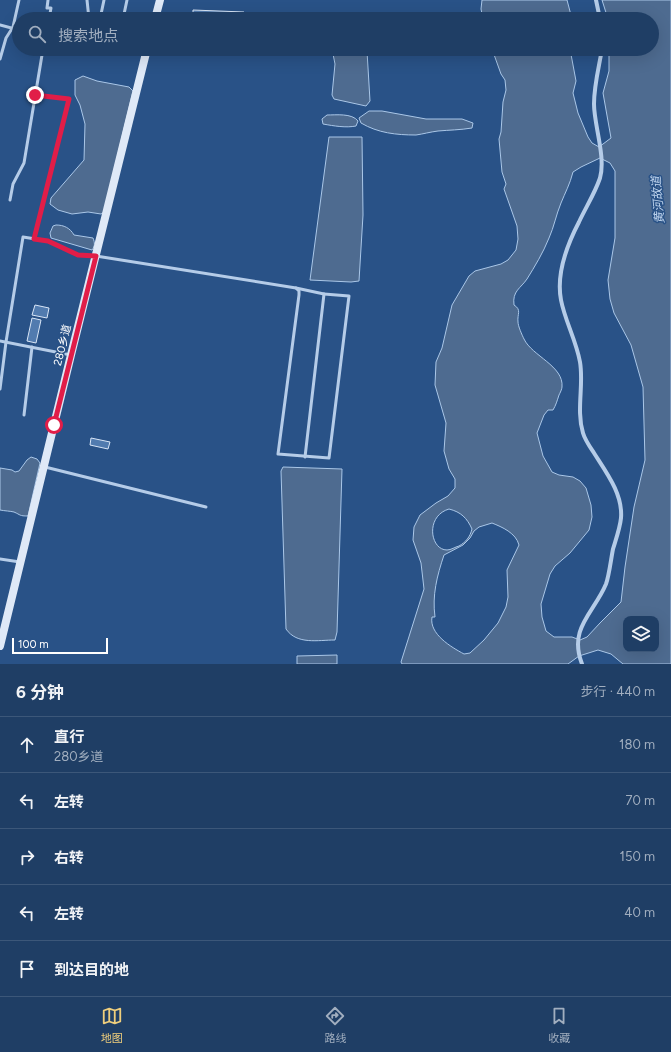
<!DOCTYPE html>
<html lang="zh">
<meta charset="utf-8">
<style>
:root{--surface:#1f3e65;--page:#2c496e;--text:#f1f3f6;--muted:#a1aebf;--line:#3c5779;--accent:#efce7c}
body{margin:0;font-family:Figtree,"Noto Sans SC",sans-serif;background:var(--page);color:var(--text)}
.controls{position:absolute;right:12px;bottom:12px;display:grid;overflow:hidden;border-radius:8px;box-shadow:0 4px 16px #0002}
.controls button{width:36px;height:36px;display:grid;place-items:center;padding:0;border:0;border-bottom:1px solid var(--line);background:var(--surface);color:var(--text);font:20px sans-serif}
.scale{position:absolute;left:12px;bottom:10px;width:96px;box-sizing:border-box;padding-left:4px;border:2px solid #fff;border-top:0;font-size:11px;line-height:14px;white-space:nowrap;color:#fff;-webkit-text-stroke:3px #295287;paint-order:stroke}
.stop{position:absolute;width:12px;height:12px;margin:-9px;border:3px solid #e11d48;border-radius:50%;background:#fff}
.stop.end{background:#e11d48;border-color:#fff;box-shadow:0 1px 4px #0008}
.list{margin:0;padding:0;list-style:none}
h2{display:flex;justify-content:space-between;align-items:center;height:52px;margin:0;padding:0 16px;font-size:17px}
h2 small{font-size:13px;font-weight:400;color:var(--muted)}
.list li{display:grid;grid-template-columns:26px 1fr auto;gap:12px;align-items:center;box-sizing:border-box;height:56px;padding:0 16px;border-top:1px solid var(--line)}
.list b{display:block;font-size:15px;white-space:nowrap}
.list p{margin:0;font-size:13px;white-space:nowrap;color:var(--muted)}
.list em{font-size:13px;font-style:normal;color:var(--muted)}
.icon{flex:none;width:22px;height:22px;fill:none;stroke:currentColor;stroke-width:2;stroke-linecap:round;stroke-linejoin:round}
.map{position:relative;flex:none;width:671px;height:664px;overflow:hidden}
.search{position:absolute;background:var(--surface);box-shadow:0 4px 16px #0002;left:12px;right:12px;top:12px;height:44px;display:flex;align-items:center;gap:10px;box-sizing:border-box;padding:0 14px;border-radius:22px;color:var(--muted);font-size:15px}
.sheet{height:332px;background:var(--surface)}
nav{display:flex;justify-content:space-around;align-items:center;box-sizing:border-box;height:56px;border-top:1px solid var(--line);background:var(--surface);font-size:11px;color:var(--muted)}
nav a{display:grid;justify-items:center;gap:2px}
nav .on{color:var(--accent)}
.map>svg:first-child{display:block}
.water{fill:#4e6b90;stroke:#aac7e8;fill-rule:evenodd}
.building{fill:#517baf;stroke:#d9e6f7}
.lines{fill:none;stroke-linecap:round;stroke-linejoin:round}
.lane{stroke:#b5cce8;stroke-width:3}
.street{stroke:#b5cce8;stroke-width:4}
.secondary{stroke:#dfe9f7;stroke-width:8}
.route{stroke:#e11d48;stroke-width:5}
.labels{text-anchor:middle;stroke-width:3;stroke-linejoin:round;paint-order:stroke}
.street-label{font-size:11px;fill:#fff;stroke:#295287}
.water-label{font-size:12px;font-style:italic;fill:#c1d6ef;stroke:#295287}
</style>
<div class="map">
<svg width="671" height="664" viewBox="0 0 671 664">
<rect width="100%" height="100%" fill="#295287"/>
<g class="water">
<polygon points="482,0 567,0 572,19 483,19 481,9"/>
<path d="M602 0H671V664H623L611 654 598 650 579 656 568 664H402L401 662 424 589 421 563 413 540 414 527 420 515 436 503 448 496 455 488V479L449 469 444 451 446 423 435 385 436 362 442 348 452 305 469 276 475 271 501 264 508 260 516 250 518 239 517 226 504 189 506 184 502 172 499 139 501 132 503 102 506 90 505 80 501 74 492 49H570L576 81 573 93 578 113 588 137 592 143 599 147 611 138 603 93 609 71V49H652V19H608ZM600 158 610 163 615 171V238L608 280 610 299 614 313 631 345 643 387 645 460 634 507 625 567 621 602 600 623 587 637 580 640 572 637H554L546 631 542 617 541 604 550 574 555 566 570 553 589 530 592 517 591 505 586 488 580 481 573 477 559 475 552 472 543 456 537 433 544 415 548 410H553C556 405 557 401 559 395 560 393 562 389 562 387 564 366 532 356 524 339 522 335 518 326 518 322 517 314 522 310 514 305 512 291 521 288 527 279 535 266 543 253 549 238 554 227 556 215 561 203 565 193 570 184 573 172L581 167ZM449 509C461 512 467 518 472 529 470 537 466 542 459 546 455 547 451 550 447 550 430 550 425 516 449 509ZM492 523C502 527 516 533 519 545L507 570 508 597 506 607 498 623 484 640 470 653 464 654C451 647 429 634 432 617H435C432 595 437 576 444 555L463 545 470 538 474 531 479 527ZM626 619H656V649H626Z"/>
<polygon points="332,49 366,49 367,51 370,101 366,106 334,99 332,95 335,64"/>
<polygon points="83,76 97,81 129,87 133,91 104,212 101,214 88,212 72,214 58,210 50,204 51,198 84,160 85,124 80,105 75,95 75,80"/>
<path d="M369 111H382L426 119H462L473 123 472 128C460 130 449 130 438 131 430 132 423 134 416 135 396 135 378 133 361 123L359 118Z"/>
<path d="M327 115C336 115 352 113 358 121L356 126C346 128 334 126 323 124L322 119Z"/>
<polygon points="329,137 362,137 363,215 359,281 351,282 310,280"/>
<path d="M56 225C64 225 70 228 74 235L93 238C95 243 95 246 92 250L51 238 50 233 53 226Z"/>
<path d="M31 457 37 459 40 463 28 516C19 516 21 515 14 512 10 511 5 511 0 510V468L12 470 15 472 19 471 27 460Z"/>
<path d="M283 467 342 469 337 632 335 640C318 640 297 645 286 629L281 471Z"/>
<polygon points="337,655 337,664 297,664 297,656"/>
</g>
<g class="building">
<polygon points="193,10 244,12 244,19 193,19"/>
<polygon points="35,305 49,308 47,318 32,315"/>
<polygon points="32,318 41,320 36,343 27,341"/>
<polygon points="91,438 110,442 108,449 90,445"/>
</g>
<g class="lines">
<g class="lane">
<polyline points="48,0 47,8 51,8 49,19"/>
<polyline points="87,0 89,19"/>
<polyline points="100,19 104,0"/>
<polyline points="123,19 127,0"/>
<polyline points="0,25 19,30"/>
<polyline points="0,59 6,38 13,27 19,0"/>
<polyline points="10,200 13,184 24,163 43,49"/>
<polyline points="34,239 69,99 35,95"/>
<polyline points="296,288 324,294 305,457"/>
<polyline points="0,341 71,355"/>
<polyline points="0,389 6,342 23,237 48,241 78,255 96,256 296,288 299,291 299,295 278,454 329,458 349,296 324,294"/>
<polyline points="24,415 32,347"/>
<polyline points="45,467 206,507"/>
<polyline points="0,559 20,562"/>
</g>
<g class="street">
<polyline points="596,0 600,19"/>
<path d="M582 664C568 628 594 613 606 584 609 576 611 559 613 549 616 539 620 528 621 518 623 494 606 472 594 453 590 447 585 440 583 433 576 410 584 385 580 362 576 340 565 321 561 300 556 274 567 245 579 222 586 207 595 193 600 178 606 157 594 125 594 104 594 85 599 67 602 49"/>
</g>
<g class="secondary">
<polyline points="155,19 160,0"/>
<polyline points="0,646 71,355 147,49"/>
</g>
</g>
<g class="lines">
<polyline class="route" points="35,95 69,99 34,239 48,241 78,255 96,256 54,425"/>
</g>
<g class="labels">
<g class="street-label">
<text transform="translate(62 345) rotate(-76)" y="4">280乡道</text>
</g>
<g class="water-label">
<text transform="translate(658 200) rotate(-95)" y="4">黄河故道</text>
</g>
</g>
</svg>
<div class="controls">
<button><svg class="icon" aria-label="layers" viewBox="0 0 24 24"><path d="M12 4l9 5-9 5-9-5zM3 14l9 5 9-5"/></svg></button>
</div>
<div class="scale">100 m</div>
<div class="stop" style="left:54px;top:425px"></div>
<div class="stop end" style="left:35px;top:95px"></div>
<div class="search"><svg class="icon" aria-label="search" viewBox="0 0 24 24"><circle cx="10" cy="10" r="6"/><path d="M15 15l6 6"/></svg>搜索地点</div>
</div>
<section class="sheet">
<h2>6 分钟<small>步行 · 440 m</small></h2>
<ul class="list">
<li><svg class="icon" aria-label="ahead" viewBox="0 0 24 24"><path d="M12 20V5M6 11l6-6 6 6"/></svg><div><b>直行</b><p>280乡道</p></div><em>180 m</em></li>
<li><svg class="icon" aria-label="left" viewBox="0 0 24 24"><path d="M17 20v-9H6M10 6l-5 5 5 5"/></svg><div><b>左转</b></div><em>70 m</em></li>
<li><svg class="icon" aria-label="right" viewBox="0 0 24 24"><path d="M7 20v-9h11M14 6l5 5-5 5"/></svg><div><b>右转</b></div><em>150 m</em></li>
<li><svg class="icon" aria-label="left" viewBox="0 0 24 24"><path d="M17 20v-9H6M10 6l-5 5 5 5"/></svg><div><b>左转</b></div><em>40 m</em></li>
<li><svg class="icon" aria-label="arrive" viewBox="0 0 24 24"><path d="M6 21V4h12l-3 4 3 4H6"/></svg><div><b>到达目的地</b></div></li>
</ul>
</section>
<nav>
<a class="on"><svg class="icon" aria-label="map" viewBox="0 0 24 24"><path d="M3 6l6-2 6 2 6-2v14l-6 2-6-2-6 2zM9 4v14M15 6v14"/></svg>地图</a>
<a><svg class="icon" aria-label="directions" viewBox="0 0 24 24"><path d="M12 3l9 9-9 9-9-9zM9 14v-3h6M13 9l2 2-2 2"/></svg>路线</a>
<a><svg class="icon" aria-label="saved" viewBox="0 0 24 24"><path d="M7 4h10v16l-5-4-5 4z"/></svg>收藏</a>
</nav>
